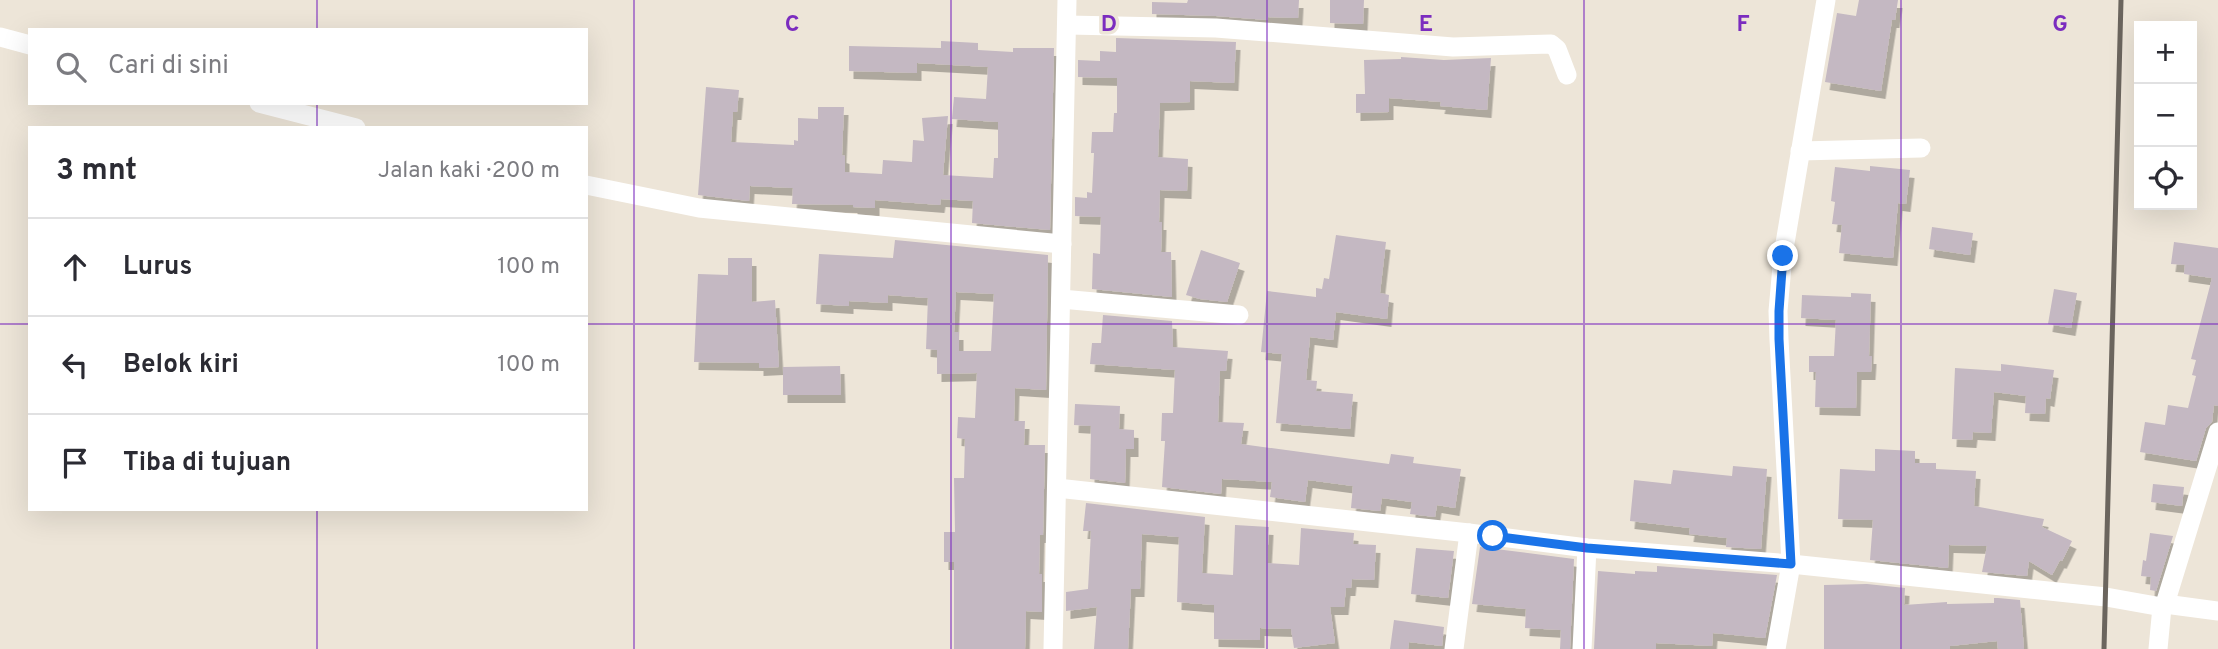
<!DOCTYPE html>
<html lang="id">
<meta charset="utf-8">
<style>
:root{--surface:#fff;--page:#f2f2f3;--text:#2b2b33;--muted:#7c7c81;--line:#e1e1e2}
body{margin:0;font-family:Overpass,sans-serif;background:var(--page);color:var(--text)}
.controls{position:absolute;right:21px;top:21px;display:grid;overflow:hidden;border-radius:0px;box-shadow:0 7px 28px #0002}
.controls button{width:63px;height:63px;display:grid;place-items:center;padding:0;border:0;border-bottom:2px solid var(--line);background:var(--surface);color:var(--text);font:35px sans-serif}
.stop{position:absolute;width:21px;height:21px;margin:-16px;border:5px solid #1a73e8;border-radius:50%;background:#fff}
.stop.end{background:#1a73e8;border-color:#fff;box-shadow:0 2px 7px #0008}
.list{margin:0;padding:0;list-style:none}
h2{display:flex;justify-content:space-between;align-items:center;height:91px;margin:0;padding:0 28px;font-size:30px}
h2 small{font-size:23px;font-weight:400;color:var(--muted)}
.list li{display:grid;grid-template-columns:46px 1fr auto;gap:21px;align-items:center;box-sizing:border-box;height:98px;padding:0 28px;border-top:2px solid var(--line)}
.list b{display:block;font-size:26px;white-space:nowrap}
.list em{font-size:23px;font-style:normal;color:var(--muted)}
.icon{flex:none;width:38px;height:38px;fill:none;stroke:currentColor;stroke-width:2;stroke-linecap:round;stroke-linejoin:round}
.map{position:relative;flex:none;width:2218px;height:649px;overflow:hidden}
.search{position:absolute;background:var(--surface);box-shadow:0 7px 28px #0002;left:28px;top:28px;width:560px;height:77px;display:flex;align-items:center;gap:18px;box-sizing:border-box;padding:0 24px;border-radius:0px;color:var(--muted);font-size:26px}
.panel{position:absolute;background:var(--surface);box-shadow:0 7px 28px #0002;left:28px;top:126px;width:560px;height:385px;border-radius:0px}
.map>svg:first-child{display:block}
.building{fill:#c4b8c2;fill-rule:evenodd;filter:url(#shadow)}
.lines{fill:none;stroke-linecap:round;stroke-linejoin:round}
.minor{stroke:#fff;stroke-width:19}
.rail{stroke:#6b655e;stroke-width:5}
.route{stroke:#1a73e8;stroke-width:9}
.grid{fill:none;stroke:#7b2cbf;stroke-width:2;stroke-opacity:0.55}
.grid-label{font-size:23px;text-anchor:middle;font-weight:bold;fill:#7b2cbf;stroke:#ede5d8;stroke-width:7;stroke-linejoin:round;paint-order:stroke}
</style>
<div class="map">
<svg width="2218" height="649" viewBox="0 0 2218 649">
<defs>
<filter id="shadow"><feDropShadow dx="4.5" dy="8" stdDeviation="0" flood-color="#0004"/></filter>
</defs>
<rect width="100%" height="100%" fill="#ede5d8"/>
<g class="building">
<polygon points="1188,0 1299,0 1298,18 1268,17 1267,20 1216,16 1152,14 1152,2 1187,3"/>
<polygon points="1330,0 1364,0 1363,24 1330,23"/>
<polygon points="1859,0 1898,0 1895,20 1892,20 1881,91 1825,82 1837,13 1856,16"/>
<polygon points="1116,38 1236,42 1234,83 1190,81 1190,102 1160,103 1158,157 1188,159 1187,191 1160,190 1159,222 1162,222 1161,252 1171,252 1172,297 1092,289 1093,253 1100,254 1101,217 1075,216 1075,197 1087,198 1087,192 1092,193 1094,153 1091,153 1092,132 1113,132 1114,113 1117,113 1117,78 1078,77 1078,60 1100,61 1100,51 1116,52"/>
<polygon points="941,41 978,43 978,50 1013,52 1013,48 1054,48 1050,230 972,223 973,201 941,199 940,205 875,200 875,208 853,207 853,205 792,204 793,188 750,186 749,201 698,195 706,87 739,90 737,112 733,112 731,142 794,145 794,140 798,141 798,118 818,119 818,107 844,107 842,155 845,156 845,172 882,174 883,160 912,162 913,140 924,141 922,118 948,116 943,175 993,178 994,158 998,158 998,122 952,119 954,97 986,99 988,67 917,63 917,73 849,71 849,46 941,48"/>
<polygon points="1401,57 1444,60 1491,58 1487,110 1440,106 1441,102 1389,98 1389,112 1356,113 1356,94 1365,94 1364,60 1401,59"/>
<polygon points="1870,166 1910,170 1906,204 1898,203 1893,258 1839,253 1842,225 1832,224 1835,202 1831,201 1835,167 1870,171"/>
<polygon points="1932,227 1973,233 1970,255 1929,249"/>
<polygon points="1336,235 1386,242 1380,293 1389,295 1387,319 1336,312 1333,340 1310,337 1306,380 1317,381 1316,391 1353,394 1350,429 1276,423 1282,354 1261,352 1267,291 1316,297 1316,288 1322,289 1324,278 1329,279"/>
<path d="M895 240 1048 255 1046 390 1015 388 1014 421H1025L1024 445H1045L1043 535H1040L1039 574H1042V612L1026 611 1025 649H954V562H944V532H955L954 478H964L965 439 957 438 958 417 975 418 977 373 937 374V350L926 349 928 298 888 295V303L849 301V306L816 304 819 254 893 258ZM956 292 994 294 991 351H959V332H954Z"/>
<polygon points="2174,242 2218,248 2218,406 2214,405 2212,422 2206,428 2196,461 2140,452 2145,422 2165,425 2168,405 2188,408 2196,376 2192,375 2196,360 2191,359 2212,278 2184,274 2185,265 2171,264"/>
<polygon points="1201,250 1240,263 1227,302 1200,299 1186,295"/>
<polygon points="728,258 752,258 752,302 775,300 779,367 759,368 759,363 694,362 698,274 728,275"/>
<polygon points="2054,289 2077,293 2071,328 2048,324"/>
<polygon points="1851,293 1871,294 1869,356 1872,356 1871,372 1857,372 1856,408 1815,407 1816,372 1809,372 1809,356 1834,356 1836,320 1801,318 1802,295 1851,297"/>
<polygon points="1103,315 1172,321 1173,347 1228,351 1226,371 1220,371 1218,422 1244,423 1241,444 1389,464 1391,454 1414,457 1413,463 1461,469 1455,508 1437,505 1435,517 1410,514 1412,502 1382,498 1380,511 1351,508 1353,486 1308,480 1305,502 1270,497 1272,482 1222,479 1221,494 1162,487 1165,441 1161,441 1162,413 1173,413 1175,370 1090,364 1092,343 1101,343"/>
<polygon points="2001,364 2054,370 2050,399 2046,398 2045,414 2025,413 2026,396 1994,392 1991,433 1973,432 1972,440 1952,439 1955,368 2001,371"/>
<polygon points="840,366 841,395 783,395 783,367"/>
<polygon points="1075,404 1120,406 1119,429 1134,430 1134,449 1126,449 1125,483 1090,479 1091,426 1074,425"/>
<polygon points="1875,449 1915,451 1915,463 1936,463 1936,469 1976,471 1974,506 2044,519 2042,527 2072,541 2062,561 2060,560 2052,575 2029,561 2027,576 1982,572 1987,546 1949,545 1948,568 1870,560 1873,520 1838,519 1840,469 1875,471"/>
<polygon points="1733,466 1767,469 1761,549 1726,547 1727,538 1689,534 1690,528 1630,521 1634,480 1671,484 1673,470 1732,476"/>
<polygon points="2153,484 2184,487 2182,506 2151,502"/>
<polygon points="1086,503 1205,517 1202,573 1233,575 1235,525 1269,527 1267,563 1299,565 1301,528 1354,533 1353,544 1376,545 1374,580 1352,579 1351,588 1346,588 1344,607 1330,607 1335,643 1294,648 1291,629 1260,628 1260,640 1214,639 1214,605 1177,602 1179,537 1142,534 1140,589 1131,589 1128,649 1094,649 1097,607 1066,611 1066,592 1088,589 1091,531 1083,531"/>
<polygon points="2150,533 2173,536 2156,591 2150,590 2151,577 2141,576 2143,560 2146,561"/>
<polygon points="1480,547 1574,559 1570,649 1560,649 1561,630 1525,628 1526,609 1472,604"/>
<polygon points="1416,548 1454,551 1448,598 1411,594"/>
<polygon points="1657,566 1777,575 1765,638 1713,633 1712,646 1656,643 1656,649 1594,649 1598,571 1635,574 1635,571 1657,572"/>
<polygon points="1867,584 1905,588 1904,605 1947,602 1947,604 1994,603 1994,598 1998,598 2020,600 2024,649 1998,649 1997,641 1950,646 1950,649 1824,649 1824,585"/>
<polygon points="1394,620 1444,627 1442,646 1409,642 1408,649 1390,649"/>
</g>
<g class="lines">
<g class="minor">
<polyline points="1067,25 1216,28 1453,47 1551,44 1557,49 1567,75"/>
<polyline points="0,37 30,45"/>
<polyline points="259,103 356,128"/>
<polyline points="1800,151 1921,148"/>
<polyline points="586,185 699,208 1062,244"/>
<polyline points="1061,299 1239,315"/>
<polyline points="1057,488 1469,533 1587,548 1791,564 2106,597 2162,607 2165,604 2218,611"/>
<polyline points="2165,604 2218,432"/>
<polyline points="1053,649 1067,0"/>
<polyline points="1454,649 1469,533"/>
<polyline points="1582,649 1587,548"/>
<polyline points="1776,649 1791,564 1779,339 1778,311 1783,255 1826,0"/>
<polyline points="2158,649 2162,607"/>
</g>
<polyline class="rail" points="2104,649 2121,0"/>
</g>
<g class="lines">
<polyline class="route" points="1493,536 1587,548 1791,564 1779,339 1779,311 1783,256"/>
</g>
<path class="grid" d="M317 0V30M634 0V649M951 0V649M1267 0V649M1584 0V649M1901 0V649M317 103V128M0 324H30M586 324H2218M317 509V649"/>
<g class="grid-label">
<text x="792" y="31">C</text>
<text x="1109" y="31">D</text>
<text x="1426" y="31">E</text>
<text x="1743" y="31">F</text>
<text x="2060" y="31">G</text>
</g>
</svg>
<div class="controls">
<button>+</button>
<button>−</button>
<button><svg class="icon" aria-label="locate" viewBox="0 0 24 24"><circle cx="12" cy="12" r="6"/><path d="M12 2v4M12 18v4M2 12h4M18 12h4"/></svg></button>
</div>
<div class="stop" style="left:1493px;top:536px"></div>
<div class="stop end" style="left:1783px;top:256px"></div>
<div class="search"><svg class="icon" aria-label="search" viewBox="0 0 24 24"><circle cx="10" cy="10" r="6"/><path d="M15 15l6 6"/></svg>Cari di sini</div>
<section class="panel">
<h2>3 mnt<small>Jalan kaki · 200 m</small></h2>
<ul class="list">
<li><svg class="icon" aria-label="ahead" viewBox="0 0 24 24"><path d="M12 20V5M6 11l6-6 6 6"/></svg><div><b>Lurus</b></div><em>100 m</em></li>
<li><svg class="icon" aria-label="left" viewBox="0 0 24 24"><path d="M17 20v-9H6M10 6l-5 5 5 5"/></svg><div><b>Belok kiri</b></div><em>100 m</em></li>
<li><svg class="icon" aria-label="arrive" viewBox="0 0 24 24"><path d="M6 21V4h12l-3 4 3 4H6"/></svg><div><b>Tiba di tujuan</b></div></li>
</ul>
</section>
</div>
